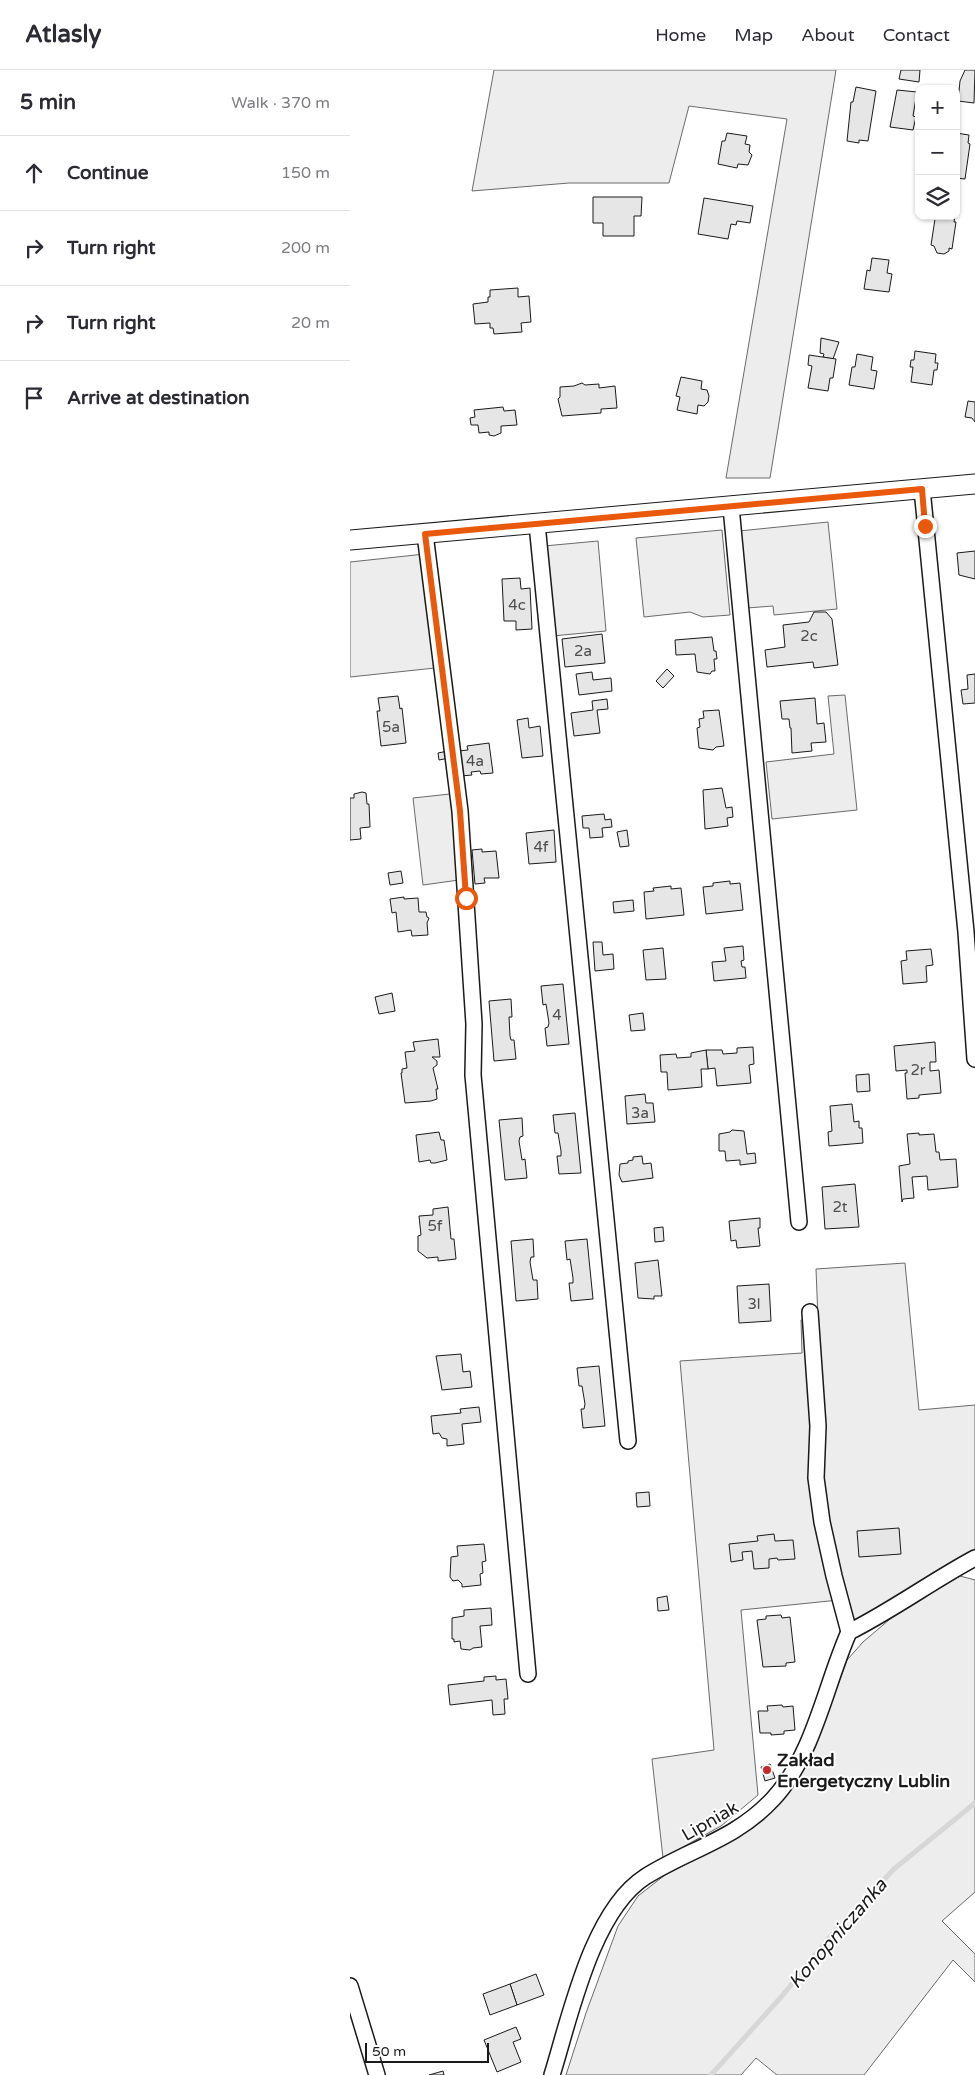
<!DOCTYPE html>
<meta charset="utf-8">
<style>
:root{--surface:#fff;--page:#f7f7f7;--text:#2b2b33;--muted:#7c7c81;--line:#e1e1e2}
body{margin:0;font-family:"Varela Round",sans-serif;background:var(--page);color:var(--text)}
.controls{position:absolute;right:15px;top:15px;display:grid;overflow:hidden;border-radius:10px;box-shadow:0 1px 4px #0004}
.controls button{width:45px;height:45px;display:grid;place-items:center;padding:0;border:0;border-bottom:1px solid var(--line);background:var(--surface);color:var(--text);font:25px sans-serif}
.scale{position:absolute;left:15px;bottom:12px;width:124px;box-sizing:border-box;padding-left:5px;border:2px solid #1a1a1a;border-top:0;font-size:14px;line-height:18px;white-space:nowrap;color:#1a1a1a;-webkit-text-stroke:4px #fff;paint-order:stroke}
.stop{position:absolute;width:15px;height:15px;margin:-11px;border:4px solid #ea580c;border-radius:50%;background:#fff}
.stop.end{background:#ea580c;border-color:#fff;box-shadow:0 1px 5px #0008}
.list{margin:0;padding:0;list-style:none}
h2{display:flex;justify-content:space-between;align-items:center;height:65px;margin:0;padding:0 20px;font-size:21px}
h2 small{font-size:16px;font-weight:400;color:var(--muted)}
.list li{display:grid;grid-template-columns:32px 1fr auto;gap:15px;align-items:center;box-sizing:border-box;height:75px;padding:0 20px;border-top:1px solid var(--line)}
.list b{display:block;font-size:19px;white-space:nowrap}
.list em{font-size:16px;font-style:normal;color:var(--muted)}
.icon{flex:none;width:28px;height:28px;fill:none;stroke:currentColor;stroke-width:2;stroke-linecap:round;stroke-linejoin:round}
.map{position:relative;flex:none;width:625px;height:2005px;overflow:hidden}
header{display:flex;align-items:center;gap:30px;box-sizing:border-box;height:70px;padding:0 25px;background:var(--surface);border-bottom:1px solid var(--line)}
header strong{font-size:24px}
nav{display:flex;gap:28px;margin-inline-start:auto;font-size:18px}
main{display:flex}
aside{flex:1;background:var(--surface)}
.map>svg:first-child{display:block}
.built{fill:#ededed;stroke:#6a6a6a}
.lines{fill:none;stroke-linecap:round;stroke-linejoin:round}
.stream{stroke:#d7d7d7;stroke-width:5}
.building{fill:#e6e6e6;stroke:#1a1a1a}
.minor-casing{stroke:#1a1a1a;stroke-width:18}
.tertiary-casing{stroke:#1a1a1a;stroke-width:21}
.minor{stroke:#fff;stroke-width:15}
.tertiary{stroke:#fff;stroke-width:19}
.route{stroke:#ea580c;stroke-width:6}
.poi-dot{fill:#c62828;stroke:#fff;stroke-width:2}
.labels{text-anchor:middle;stroke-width:4;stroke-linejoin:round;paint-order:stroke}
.number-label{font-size:15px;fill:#4d4d4d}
.poi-label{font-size:18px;font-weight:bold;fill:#1a1a1a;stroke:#fff;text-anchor:start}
.street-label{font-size:18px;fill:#1a1a1a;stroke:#fff}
.water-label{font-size:19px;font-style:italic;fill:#1a1a1a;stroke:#fff}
</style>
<header>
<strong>Atlasly</strong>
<nav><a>Home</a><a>Map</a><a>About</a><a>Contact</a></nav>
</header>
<main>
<aside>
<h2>5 min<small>Walk · 370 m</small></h2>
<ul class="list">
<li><svg class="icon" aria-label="ahead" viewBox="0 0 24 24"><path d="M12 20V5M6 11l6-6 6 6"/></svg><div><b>Continue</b></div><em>150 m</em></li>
<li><svg class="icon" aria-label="right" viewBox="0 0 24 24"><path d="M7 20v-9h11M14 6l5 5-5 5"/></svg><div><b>Turn right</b></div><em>200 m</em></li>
<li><svg class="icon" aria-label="right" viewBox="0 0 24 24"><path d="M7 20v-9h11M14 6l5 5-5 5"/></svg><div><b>Turn right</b></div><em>20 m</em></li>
<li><svg class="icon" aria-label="arrive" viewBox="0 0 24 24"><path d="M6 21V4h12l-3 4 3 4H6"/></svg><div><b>Arrive at destination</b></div></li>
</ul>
</aside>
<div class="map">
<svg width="625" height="2005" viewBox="0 0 625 2005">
<rect width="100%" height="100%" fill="#fff"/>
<g class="built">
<polygon points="144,0 486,0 420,408 376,408 437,49 339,36 319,113 219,113 122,121"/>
<polygon points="478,452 487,539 424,545 423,536 397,538 389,461"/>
<polygon points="372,460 380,545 353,547 340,542 294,547 286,468"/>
<polygon points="248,471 256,561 202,566 194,476"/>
<polygon points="75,484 85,598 0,607 0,492"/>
<polygon points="495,625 507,740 422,749 416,692 484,684 478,626"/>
<polygon points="100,724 109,810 73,815 63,728"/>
<polygon points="555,1193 569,1340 625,1335 625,1484 499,1562 489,1530 391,1540 408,1725 371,1756 313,1788 302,1689 364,1680 330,1291 452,1283 451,1250 468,1249 466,1199"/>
<polygon points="610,1506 625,1510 625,1822 592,1851 625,1884 625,1912 603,1890 514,2005 427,2005 406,1988 391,2005 216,2005 236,1943 268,1856 288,1826 315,1805 387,1768 403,1757 429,1734 465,1678 497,1590 513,1572 546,1544"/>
</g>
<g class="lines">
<polyline class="stream" points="361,2005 432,1926 478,1869 544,1799 625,1733"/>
</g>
<g class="building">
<polygon points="551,0 570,0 569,12 549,9"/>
<polygon points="615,0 625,0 624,33 608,31 610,11"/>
<polygon points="506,17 526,21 518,71 509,70 509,73 497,71 501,32 503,32"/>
<polygon points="547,20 567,22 563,46 566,47 563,60 540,57"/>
<polygon points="377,63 397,66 395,74 400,75 399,82 402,85 398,95 388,94 387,98 368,94 372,71 375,71"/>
<polygon points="606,63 619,65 618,73 620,74 615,109 606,108"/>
<polygon points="243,127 292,127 291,146 284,146 284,166 253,166 253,153 243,153"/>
<polygon points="354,128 403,136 400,153 387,151 386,155 381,154 378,169 348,164"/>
<polygon points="588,146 605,146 604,152 606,152 602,179 599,178 599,181 594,184 587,183 584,176 581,175 585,149 588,149"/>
<polygon points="522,188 539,190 537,203 542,204 539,222 514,219 517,200 520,201"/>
<polygon points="168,218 168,227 179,226 181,252 171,253 172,262 144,264 143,258 140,258 140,253 125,254 123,234 138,232 138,227 140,227 140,220"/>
<polygon points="471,268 489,272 483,289 473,287 474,284 470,283"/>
<polygon points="565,281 586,284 585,293 588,293 587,300 584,300 582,315 561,312 563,297 560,297 561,290 564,290"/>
<polygon points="507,284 523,287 521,300 527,301 524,319 499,315 502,297 505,297"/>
<polygon points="459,285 486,289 483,308 480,308 478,321 458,318 462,296 458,295"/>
<polygon points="331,307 352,311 351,319 357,320 359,326 358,332 354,336 348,335 347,344 327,340 330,327 326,326"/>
<polygon points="232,313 235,315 249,314 249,318 265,316 267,338 251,339 251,343 212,346 208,329 210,327 210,317 224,316"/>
<polygon points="618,331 625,332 625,352 622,348 615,347"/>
<polygon points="153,337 154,341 165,340 167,355 151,356 151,363 144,366 139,365 139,362 129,363 128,355 121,355 120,348 125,347 124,340"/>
<polygon points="625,481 625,509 609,505 607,483"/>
<polygon points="170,508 171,519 180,518 182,559 166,560 166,551 154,551 152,509"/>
<polygon points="464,542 476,542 482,549 488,595 464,598 463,592 417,597 415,580 435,577 433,555 459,552"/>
<polygon points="252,564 255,593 215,597 212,569"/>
<polygon points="362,567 364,581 366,581 367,589 364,589 365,601 362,601 360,604 347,602 345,584 326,585 325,570"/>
<polygon points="317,599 324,606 313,618 306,611"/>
<polygon points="242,602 243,610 261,608 262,621 229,625 226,604"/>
<polygon points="625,604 625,633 613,634 611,620 618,619 617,605"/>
<polygon points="48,626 50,639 52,638 56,673 31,676 27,641 30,641 28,628"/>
<polygon points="465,628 467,654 474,653 476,672 461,673 462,681 442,683 441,658 440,658 439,649 432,649 430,631"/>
<polygon points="257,629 258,639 247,640 250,663 224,666 221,643 243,640 242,631"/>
<polygon points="369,640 374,676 366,677 363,680 349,678 347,658 350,657 349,649 354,648 353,641"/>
<polygon points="178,648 179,658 190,656 193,686 172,688 167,650"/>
<polygon points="139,673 143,703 131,704 130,701 121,702 122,705 111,706 108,681 118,680 117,676"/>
<polygon points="98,681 99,688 89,690 88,683"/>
<polygon points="372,718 376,738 382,737 383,747 377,748 378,756 355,759 353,720"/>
<polygon points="12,722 16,723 17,734 19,734 20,757 10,758 11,769 0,770 0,728 4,728 4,724"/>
<polygon points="254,744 255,750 261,749 262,757 252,758 253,767 240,768 239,758 233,758 232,746"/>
<polygon points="204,760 206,792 179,794 176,763"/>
<polygon points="277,760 279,776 270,777 267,762"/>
<polygon points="132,779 132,782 146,781 149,808 134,808 135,813 125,814 122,780"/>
<polygon points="51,801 53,813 40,815 38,803"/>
<polygon points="380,811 380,814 390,813 393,840 356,844 353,817 363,816 363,813"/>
<polygon points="321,816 321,819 331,818 334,845 296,849 294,822 304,821 303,818"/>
<polygon points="54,827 54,829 68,828 69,842 76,842 77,847 79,848 77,853 78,865 62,866 61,860 48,862 46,842 42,843 40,829"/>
<polygon points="283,830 284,841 264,843 263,832"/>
<polygon points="243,872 252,872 253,885 263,884 264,899 245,901"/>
<polygon points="393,876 394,890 391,891 392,897 395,897 396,908 364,911 362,892 376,891 374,878"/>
<polygon points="313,878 316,909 296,910 293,880"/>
<polygon points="581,879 583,895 576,896 577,912 553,914 551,891 557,890 556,881"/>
<polygon points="213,914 219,974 197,976 195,958 198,957 199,953 196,934 193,935 191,916"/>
<polygon points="42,923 45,941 29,944 25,927"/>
<polygon points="161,929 162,947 159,947 160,966 161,970 164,970 166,989 144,991 139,931"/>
<polygon points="293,943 295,960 281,961 279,945"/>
<polygon points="88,969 90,987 82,987 87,991 87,995 83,998 88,1019 86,1019 87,1029 81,1031 55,1033 51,1003 52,1003 52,999 57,998 55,982 65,981 63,972"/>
<polygon points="585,972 586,992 580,992 580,1001 589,1000 591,1023 569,1025 569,1028 557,1029 555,1003 557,1003 557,1000 546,1001 544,976"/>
<polygon points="403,977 404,994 399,995 401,1013 367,1016 365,998 358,999 356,980 372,980 373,984 387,983 387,978"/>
<polygon points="356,980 358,999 351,999 352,1017 318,1020 317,1002 311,1002 310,985 326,984 327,988 341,987 341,983"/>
<polygon points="519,1004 520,1021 507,1022 506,1005"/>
<polygon points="295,1024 296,1033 303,1033 305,1052 277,1054 275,1026"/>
<polygon points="502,1034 504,1052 509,1051 509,1058 512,1058 513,1073 479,1076 478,1062 482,1061 480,1036"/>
<polygon points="225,1043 231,1103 209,1104 207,1086 211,1086 211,1081 208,1063 205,1063 203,1045"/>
<polygon points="172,1048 173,1066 170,1067 169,1071 172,1090 175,1089 177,1108 155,1110 149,1050"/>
<polygon points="382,1060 394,1061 397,1084 405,1083 406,1093 390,1095 390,1090 376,1091 375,1081 369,1081 369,1064 380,1062"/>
<polygon points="89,1062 91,1070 94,1070 97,1090 85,1093 81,1093 80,1090 69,1092 66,1065"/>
<polygon points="569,1063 569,1065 584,1064 586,1082 589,1082 590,1090 606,1089 608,1117 578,1120 577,1106 562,1107 564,1128 553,1129 552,1132 549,1096 560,1094 557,1064"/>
<polygon points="292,1086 293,1094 301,1093 303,1108 272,1112 269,1105 270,1094 278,1093 278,1091 283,1090 283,1087"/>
<polygon points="505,1114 509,1157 475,1159 472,1117"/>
<polygon points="98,1137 101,1169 104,1169 106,1189 88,1191 88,1187 77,1188 68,1181 68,1166 71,1165 69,1146 83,1145 83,1139"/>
<polygon points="410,1148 410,1158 408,1158 410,1176 387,1178 386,1170 381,1171 379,1151"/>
<polygon points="313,1157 314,1171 305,1172 304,1158"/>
<polygon points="183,1169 184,1187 181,1187 180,1192 183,1210 187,1210 188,1229 166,1231 161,1171"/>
<polygon points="237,1169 243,1229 221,1231 219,1213 223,1213 223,1208 220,1189 217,1190 215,1171"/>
<polygon points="308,1190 312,1226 304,1226 304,1229 288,1228 285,1193"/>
<polygon points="419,1214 421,1251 389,1253 387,1216"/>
<polygon points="111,1284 113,1302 120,1301 122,1317 92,1320 86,1286"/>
<polygon points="249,1296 255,1356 233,1358 231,1339 234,1339 235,1334 232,1316 229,1316 227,1298"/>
<polygon points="129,1337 131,1352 112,1354 114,1374 97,1376 97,1369 92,1368 89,1363 83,1364 81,1346 111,1343 110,1339"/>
<polygon points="299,1422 300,1436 287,1437 286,1423"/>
<polygon points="549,1458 551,1484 509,1487 507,1461"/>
<polygon points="424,1464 425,1471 443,1470 445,1489 428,1490 427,1488 419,1489 419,1498 404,1499 402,1481 392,1482 393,1490 381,1492 379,1474 408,1471 407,1466"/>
<polygon points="134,1474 136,1491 132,1492 133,1503 130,1504 131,1515 112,1517 112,1514 108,1510 103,1511 100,1507 101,1487 108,1486 107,1476"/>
<polygon points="317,1526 319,1540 308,1541 307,1528"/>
<polygon points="141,1538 142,1555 130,1556 132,1577 123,1578 120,1580 111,1579 110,1571 104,1572 104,1569 102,1569 102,1548 114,1546 114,1540"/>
<polygon points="431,1545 432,1548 440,1547 445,1592 436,1593 436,1596 413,1597 407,1550 416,1549 416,1546"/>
<polygon points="146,1606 146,1610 156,1609 158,1629 154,1629 155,1644 143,1645 142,1630 100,1635 98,1615 134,1611 134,1607"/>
<polygon points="432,1635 433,1637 443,1636 445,1660 434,1661 434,1664 421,1665 421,1663 410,1663 408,1641 418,1641 417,1636"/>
<polygon points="420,1694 425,1708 415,1711 411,1697"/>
<polygon points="186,1904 194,1925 167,1935 160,1914"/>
<polygon points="160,1914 167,1935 140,1945 133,1924"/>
<polygon points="166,1957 171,1969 163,1972 171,1992 147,2002 134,1970"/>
<polygon points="93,2001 94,2005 79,2005"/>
</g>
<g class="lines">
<defs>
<g id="minor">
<polyline points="572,419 616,862 625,989"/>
<polyline points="381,437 449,1152"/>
<polyline points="187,454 278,1371"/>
<polyline points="75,464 110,741 124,954 123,1005 178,1604"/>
<polyline points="460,1242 468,1356 466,1408 472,1452 484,1506 499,1562"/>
<polyline points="0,1916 27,2005"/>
<path d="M202 2005C220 1947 242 1841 295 1807 339 1779 385 1770 423 1729 464 1685 475 1616 499 1562 543 1540 582 1511 625 1488"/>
</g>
<polyline id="tertiary" points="0,470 625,414"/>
</defs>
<use href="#minor" class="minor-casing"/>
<use href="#tertiary" class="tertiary-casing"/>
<use href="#minor" class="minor"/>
<use href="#tertiary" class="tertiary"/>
</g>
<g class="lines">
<polyline class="route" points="116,828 110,741 75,464 572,419 575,456"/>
</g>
<circle class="poi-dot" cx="417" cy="1700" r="5"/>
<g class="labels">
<g class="number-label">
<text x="167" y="540">4c</text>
<text x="459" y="571">2c</text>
<text x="233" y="586">2a</text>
<text x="41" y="662">5a</text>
<text x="125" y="696">4a</text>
<text x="191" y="782">4f</text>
<text x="207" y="950">4</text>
<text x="568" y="1005">2r</text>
<text x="290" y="1048">3a</text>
<text x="490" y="1142">2t</text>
<text x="85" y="1161">5f</text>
<text x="404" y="1239">3l</text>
</g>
<g class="poi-label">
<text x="427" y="1696">Zakład<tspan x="427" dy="21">Energetyczny Lublin</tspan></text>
</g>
<g class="street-label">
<text transform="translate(360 1751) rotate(-30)" y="6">Lipniak</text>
</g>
<g class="water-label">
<text transform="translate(487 1863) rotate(-49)" y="7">Konopniczanka</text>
</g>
</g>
</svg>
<div class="controls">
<button>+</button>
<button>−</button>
<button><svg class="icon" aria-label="layers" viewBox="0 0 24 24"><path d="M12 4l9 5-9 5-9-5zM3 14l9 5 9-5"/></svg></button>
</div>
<div class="scale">50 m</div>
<div class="stop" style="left:116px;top:828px"></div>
<div class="stop end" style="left:575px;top:456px"></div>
</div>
</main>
